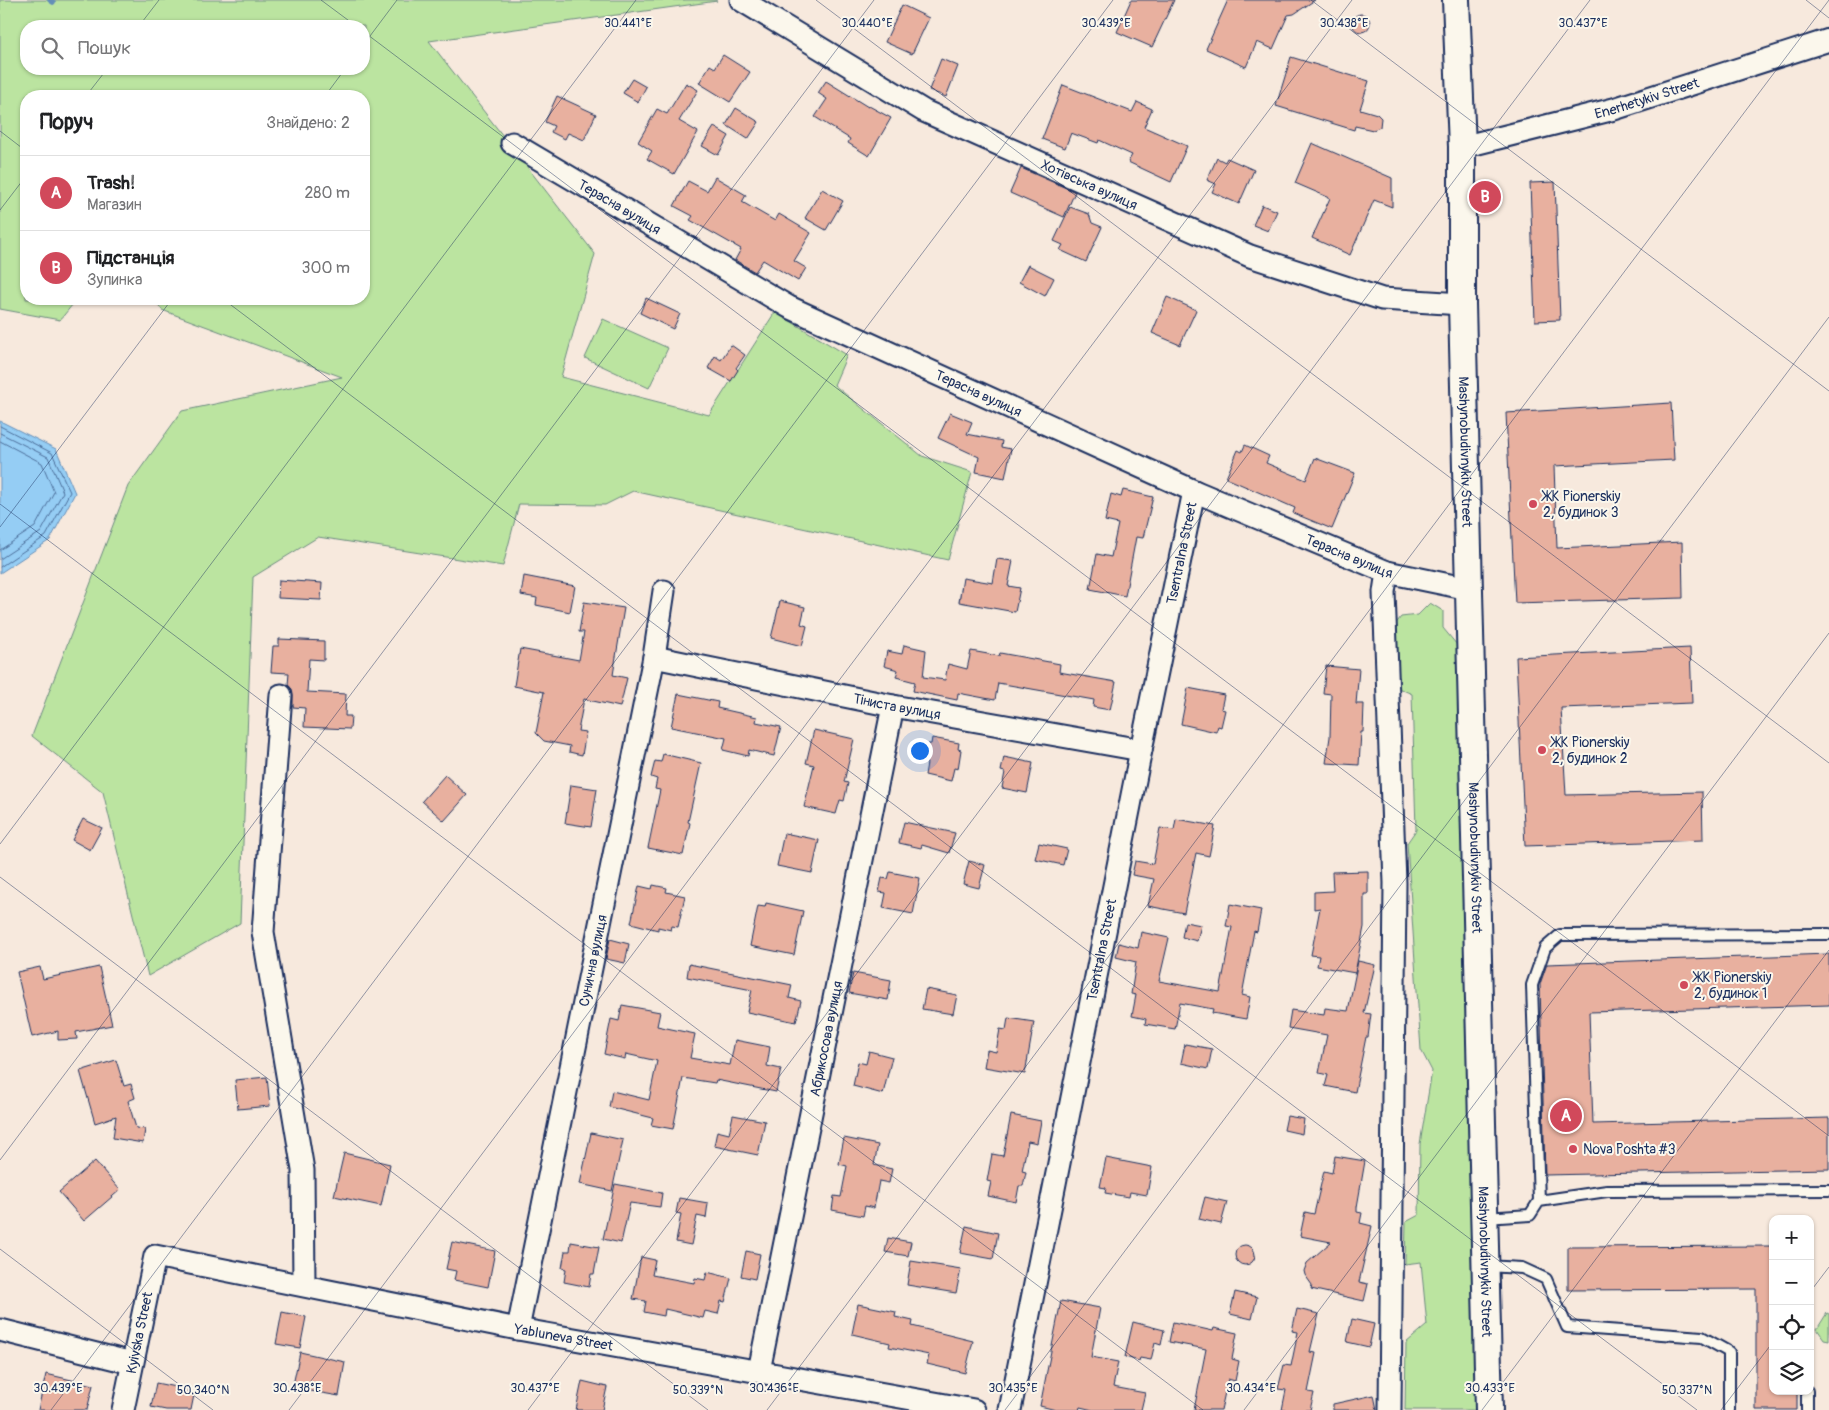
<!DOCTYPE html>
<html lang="uk">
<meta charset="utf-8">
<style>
:root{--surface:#fff;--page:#f6f6f6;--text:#202124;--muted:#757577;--line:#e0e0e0;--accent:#d1495b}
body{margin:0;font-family:Pangolin,sans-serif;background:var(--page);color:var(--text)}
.controls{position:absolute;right:15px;bottom:15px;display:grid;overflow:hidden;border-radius:10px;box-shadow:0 1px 4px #0004}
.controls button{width:45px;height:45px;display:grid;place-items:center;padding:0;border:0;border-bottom:1px solid var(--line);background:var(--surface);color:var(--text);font:25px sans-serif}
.you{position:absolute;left:919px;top:750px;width:18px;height:18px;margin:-12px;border:4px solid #fff;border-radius:50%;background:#1a73e8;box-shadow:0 0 0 8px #1a73e833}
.badge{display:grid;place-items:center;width:32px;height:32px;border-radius:50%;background:var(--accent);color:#fff;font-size:16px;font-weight:700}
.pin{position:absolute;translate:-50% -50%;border:2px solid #fff;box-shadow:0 1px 5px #0006}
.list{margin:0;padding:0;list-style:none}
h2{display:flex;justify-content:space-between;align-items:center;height:65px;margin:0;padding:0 20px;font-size:21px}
h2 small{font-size:16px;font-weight:400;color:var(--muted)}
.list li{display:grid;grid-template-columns:32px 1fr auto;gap:15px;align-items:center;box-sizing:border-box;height:75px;padding:0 20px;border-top:1px solid var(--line)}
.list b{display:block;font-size:19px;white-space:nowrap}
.list p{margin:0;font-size:16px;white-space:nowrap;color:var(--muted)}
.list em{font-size:16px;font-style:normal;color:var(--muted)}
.icon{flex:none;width:28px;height:28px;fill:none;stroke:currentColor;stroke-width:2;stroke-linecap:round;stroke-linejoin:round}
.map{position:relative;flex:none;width:1829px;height:1410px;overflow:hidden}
.search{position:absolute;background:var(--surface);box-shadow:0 1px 4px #0004;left:20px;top:20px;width:350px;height:55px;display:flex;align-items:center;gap:12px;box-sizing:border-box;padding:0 18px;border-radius:20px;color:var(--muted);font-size:19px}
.panel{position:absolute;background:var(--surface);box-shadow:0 1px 4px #0004;left:20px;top:90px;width:350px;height:215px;border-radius:20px}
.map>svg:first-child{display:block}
.green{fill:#bbe4a0;stroke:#6b8a7f;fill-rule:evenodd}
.water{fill:#95cdf4;stroke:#648eb8}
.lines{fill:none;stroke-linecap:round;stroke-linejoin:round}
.shore{stroke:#4c6e9a;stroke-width:1}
.stream{stroke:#648eb8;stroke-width:5.5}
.building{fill:#e8b09f;stroke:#1b2f5e}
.service-casing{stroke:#1b2f5e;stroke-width:14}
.minor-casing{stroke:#1b2f5e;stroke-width:25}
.tertiary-casing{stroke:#1b2f5e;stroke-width:30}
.service{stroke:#fbf7ec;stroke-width:10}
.minor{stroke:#fbf7ec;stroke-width:21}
.tertiary{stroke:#fbf7ec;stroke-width:26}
.ticks{fill:none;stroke:#1b2f5e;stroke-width:1;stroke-opacity:0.45}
.poi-dot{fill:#d1495b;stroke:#fbf7ec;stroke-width:2}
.labels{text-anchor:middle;stroke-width:4;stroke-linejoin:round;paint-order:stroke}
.street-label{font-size:14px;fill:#1b2f5e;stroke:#fbf7ec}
.poi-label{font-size:14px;fill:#1b2f5e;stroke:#fbf7ec;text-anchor:start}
.ticks-label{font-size:12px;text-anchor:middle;fill:#1b2f5e;stroke:#fbf7ec;stroke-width:4;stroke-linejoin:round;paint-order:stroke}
</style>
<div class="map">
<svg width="1829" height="1410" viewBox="0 0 1829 1410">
<rect width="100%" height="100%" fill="#f7e9dd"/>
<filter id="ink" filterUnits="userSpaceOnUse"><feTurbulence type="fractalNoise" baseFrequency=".02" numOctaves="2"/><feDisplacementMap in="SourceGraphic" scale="10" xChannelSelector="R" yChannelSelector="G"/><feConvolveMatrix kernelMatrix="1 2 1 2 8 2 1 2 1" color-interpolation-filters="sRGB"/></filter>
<g filter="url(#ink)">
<g class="green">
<path d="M0 0H714L717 1 429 41 595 254 561 377 709 415 775 312 847 355 834 385 922 456 972 472 948 560 633 491 605 505 519 504 503 566 318 537 253 577 240 923 148 976 103 792 32 736 128 486 182 411 342 377 162 310 154 299H364V96H26V299H77L60 320 0 309ZM26 26H364V69H26Z"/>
<polygon points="603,319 668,348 649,388 585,358"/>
<polygon points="1430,603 1443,611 1443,628 1457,645 1463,671 1477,1410 1405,1410 1406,1343 1427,1325 1421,1262 1405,1264 1406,1222 1419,1215 1420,1144 1432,1071 1421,1050 1407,843 1416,830 1412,694 1396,687 1391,630 1401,617 1418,615"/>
<polygon points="1827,1313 1829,1314 1829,1340 1824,1339 1817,1329"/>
</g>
<polygon class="water" points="0,421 56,449 75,493 50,540 0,573"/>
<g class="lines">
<g class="shore">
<polyline points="0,426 52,453 70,492 46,536 0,567"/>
<polyline points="0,433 48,457 63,492 41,532 0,559"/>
<polyline points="0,441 42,463 54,492 35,527 0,550"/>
</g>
<polyline class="stream" points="50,0 53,2"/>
</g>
<g class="building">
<polygon points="1131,0 1174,0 1152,47 1117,32"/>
<polygon points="1228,0 1315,0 1294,14 1288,15 1273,49 1257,42 1246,67 1206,49"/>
<polygon points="902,5 929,18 912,54 885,42"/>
<circle cx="1361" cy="23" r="9"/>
<polygon points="723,55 750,72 730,102 699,83 710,65 715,68"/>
<polygon points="1291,57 1369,81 1360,109 1377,114 1381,118 1380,127 1373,130 1355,126 1354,130 1276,106"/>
<polygon points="941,59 958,66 946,97 929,90"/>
<polygon points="632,79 646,87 638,102 623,93"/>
<polygon points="826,81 868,107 869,106 891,118 869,156 848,143 850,139 815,117 827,99 818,93"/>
<polygon points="686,83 698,90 679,121 698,132 674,174 647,159 652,151 638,142 657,109 667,114"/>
<polygon points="1063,85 1132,112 1137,102 1152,109 1144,127 1187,146 1171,182 1128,162 1132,155 1099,140 1098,143 1071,133 1065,148 1042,139"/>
<polygon points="557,96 596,114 584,140 568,133 565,139 551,132 554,126 545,122"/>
<polygon points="736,108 759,122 748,139 726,125"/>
<polygon points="714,127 729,136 718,155 702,146"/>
<polygon points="1312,143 1392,178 1392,207 1374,200 1350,255 1312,238 1330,198 1295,183"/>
<polygon points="1217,158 1225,162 1227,158 1254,170 1239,204 1212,192 1216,184 1207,180"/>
<polygon points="1021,168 1075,192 1064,217 1010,193"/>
<polygon points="715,177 746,195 742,202 775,221 779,214 811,233 794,261 806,268 798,281 763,260 755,272 735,260 741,249 690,220 693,216 674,206 688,181 707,191"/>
<polygon points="1555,182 1560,320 1535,321 1530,183"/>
<polygon points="822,189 843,201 826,230 805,218"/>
<polygon points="1262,205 1277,211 1268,231 1253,225"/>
<polygon points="1070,207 1089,214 1092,223 1102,227 1086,262 1060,250 1063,245 1054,241"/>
<polygon points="1028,265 1054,278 1045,296 1019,282"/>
<polygon points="1167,297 1196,310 1180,345 1152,333"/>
<polygon points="646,298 680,314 673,329 640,313"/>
<polygon points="731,345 745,355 736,368 738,370 731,381 708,368 715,356 721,360"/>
<polygon points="1671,403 1674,460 1554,466 1557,548 1682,542 1683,598 1515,603 1506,413"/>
<polygon points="950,413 972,422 967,434 1002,441 1001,447 1011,449 1005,478 976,472 979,457 938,438"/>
<polygon points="1245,445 1269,456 1266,463 1306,480 1315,458 1355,473 1332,529 1293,513 1295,508 1226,478 1238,450 1242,452"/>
<polygon points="1123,490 1153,497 1143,538 1136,537 1125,596 1090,589 1097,554 1111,557 1118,524 1105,521 1111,494 1121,497"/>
<polygon points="997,559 1013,561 1008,586 1020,588 1015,612 959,602 963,578 993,583"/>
<polygon points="524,576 575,586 570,612 536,605 537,598 521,595"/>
<polygon points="279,580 322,583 321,600 278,598"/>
<polygon points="780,601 805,607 801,624 807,626 802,646 771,638"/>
<polygon points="584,602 624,608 613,675 627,678 620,707 584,699 578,731 586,732 582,755 569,752 570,746 544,741 536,733 544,692 514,686 520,649 579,660 584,632 579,632"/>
<polygon points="279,639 324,641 324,660 309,659 307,692 346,694 345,716 351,716 350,729 304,727 305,708 293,707 293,695 292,689 288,685 289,673 271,672 273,646 279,646"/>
<polygon points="904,645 926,650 923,677 945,680 948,664 967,669 971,651 999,656 1000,653 1060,664 1059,672 1116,682 1110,710 1093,707 1094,700 998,683 995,700 958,693 957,700 913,691 915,682 896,677 898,670 884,666 887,651 902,654"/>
<polygon points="1690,648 1692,703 1561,708 1566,795 1702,792 1703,840 1525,846 1516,657"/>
<polygon points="1326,666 1359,669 1356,704 1364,704 1363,732 1361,732 1359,765 1326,763 1330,737 1331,694 1323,693"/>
<polygon points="1188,688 1224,695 1221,709 1225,710 1221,727 1218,726 1216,732 1181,724"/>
<polygon points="678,694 718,702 717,708 757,717 756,722 781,727 774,756 749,750 748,756 723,750 726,738 671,727"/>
<polygon points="814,730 854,739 844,782 848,783 844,801 840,800 836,814 804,807 814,765 806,763"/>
<polygon points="932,738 959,743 958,749 961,750 958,769 954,768 951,781 925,775 927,763 925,762 928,744 931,744"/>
<polygon points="663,754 701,763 688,822 690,823 683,855 648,848 660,790 655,789 657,779 651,777 655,761 661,762"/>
<polygon points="1004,757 1033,763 1027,793 1002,788 1005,772 1001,771"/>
<polygon points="445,775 467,795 444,821 422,801"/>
<polygon points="571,785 597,789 591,827 565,823"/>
<polygon points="83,819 102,828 90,850 72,840"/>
<polygon points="1176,819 1215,826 1209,856 1196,853 1184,913 1148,906 1154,879 1132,875 1135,861 1153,864 1160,828 1174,830"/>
<polygon points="904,822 955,833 949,853 922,845 921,848 899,843"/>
<polygon points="784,833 819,840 812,873 777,866"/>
<polygon points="1039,843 1067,849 1063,865 1035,859"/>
<polygon points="969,861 985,865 979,888 963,884"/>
<polygon points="1368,871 1368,894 1364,894 1364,927 1355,973 1317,966 1319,956 1311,955 1320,908 1314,909 1314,892 1333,891 1332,872"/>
<polygon points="890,872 920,878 913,914 883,908 886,893 879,892 882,878 888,879"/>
<polygon points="653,885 667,888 666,892 685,896 678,927 672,926 671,930 658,927 658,930 631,923 639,886 652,889"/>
<polygon points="766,903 803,911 794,955 750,946 758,906 765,907"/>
<polygon points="1230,904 1261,910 1257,932 1254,931 1242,995 1250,997 1246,1019 1212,1013 1213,1009 1180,1003 1175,1029 1145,1024 1146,1019 1132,1016 1136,995 1131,994 1136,962 1116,957 1119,943 1138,948 1141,932 1169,938 1159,981 1220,992 1232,927 1226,926"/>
<polygon points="1185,922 1201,925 1197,941 1182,937"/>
<polygon points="610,939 629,944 625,963 606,959"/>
<polygon points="1829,954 1829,1005 1589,1012 1593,1124 1829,1118 1829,1169 1545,1175 1540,984 1547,964"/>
<polygon points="1358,961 1375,965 1364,1013 1371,1014 1368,1037 1366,1037 1355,1092 1325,1086 1328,1075 1319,1073 1327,1035 1288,1028 1291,1010 1324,1015 1325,1008 1348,1011"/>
<polygon points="689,964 792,985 789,998 801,1001 796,1022 747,1012 752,990 687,977"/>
<polygon points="40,967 43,979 99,967 112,1025 76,1032 77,1039 58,1040 58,1031 32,1037 17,972"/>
<polygon points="853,973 891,980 888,1000 849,993"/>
<polygon points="926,989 957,995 953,1014 922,1009"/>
<polygon points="622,1005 660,1012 657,1026 695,1034 690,1058 730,1065 735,1040 770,1047 767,1066 781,1069 776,1092 716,1080 715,1083 683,1078 673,1129 651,1125 653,1118 609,1107 612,1091 649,1100 657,1061 626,1054 625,1059 604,1054 611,1019 619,1021"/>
<polygon points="1008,1018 1034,1022 1025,1074 984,1067 987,1050 996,1052 1000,1029 1006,1030"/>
<polygon points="1185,1044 1212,1049 1208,1069 1181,1063"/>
<polygon points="869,1051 892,1057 883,1094 853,1086 858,1062 866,1064"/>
<polygon points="116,1060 124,1086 131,1084 135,1098 128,1101 136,1128 145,1129 143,1143 113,1138 116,1116 95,1123 80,1071"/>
<polygon points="267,1077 270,1106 238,1109 235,1080"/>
<polygon points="733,1115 765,1121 758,1155 714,1146 717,1131 729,1134"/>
<polygon points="1011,1115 1041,1121 1037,1143 1028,1141 1022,1171 1026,1172 1023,1186 1019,1186 1016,1202 988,1196 991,1182 987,1181 992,1154 1003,1156"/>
<polygon points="1287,1116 1304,1119 1302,1134 1284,1130"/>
<polygon points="591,1133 623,1140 612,1191 580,1184"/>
<polygon points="844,1138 878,1145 874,1165 892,1169 889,1183 879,1181 874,1208 865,1206 863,1216 832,1210 834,1196 841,1197 847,1166 839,1164"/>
<polygon points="344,1153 390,1164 381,1206 334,1196"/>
<polygon points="1335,1156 1365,1161 1357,1207 1357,1212 1362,1213 1360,1223 1372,1226 1359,1282 1368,1284 1364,1301 1311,1289 1312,1285 1305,1275 1304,1271 1307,1263 1331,1242 1300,1236 1305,1212 1314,1214 1324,1171 1332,1173"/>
<polygon points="1106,1158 1152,1167 1147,1195 1130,1192 1129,1197 1105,1193 1106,1188 1100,1187"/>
<polygon points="95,1161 120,1190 84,1221 59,1192"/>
<polygon points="615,1184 662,1193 660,1207 630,1203 621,1243 603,1239"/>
<polygon points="1205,1197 1227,1202 1221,1224 1199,1219"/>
<polygon points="679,1198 708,1203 706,1218 697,1216 691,1245 676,1242 681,1214 676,1213"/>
<polygon points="966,1226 998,1233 993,1259 960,1253"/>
<polygon points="888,1238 911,1242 908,1256 885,1252"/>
<polygon points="452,1242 495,1251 488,1287 454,1280 456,1271 446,1269"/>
<polygon points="571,1242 599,1247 594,1274 591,1274 589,1287 564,1282 566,1269 562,1268 565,1251 570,1251"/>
<circle cx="1245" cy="1255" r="10"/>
<polygon points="1773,1246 1773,1391 1797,1391 1797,1410 1756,1410 1756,1289 1568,1290 1568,1247"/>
<polygon points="746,1251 760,1254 755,1279 741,1276"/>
<polygon points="641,1257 655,1260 652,1275 694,1283 695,1278 705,1280 707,1272 731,1278 725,1302 721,1301 718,1314 705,1311 703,1318 665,1309 664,1316 644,1312 646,1301 633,1299"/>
<polygon points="911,1261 961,1269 956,1293 907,1285"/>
<polygon points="1235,1292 1257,1297 1252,1319 1230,1314"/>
<polygon points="1061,1301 1100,1308 1091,1357 1118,1362 1113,1387 1145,1393 1141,1410 1093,1410 1080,1407 1079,1410 1056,1410 1040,1406"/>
<polygon points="858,1304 896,1312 895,1317 913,1321 912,1326 973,1341 965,1373 927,1364 929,1355 889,1347 890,1343 852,1334"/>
<polygon points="1297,1309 1319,1314 1310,1352 1316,1353 1308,1392 1314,1393 1310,1410 1282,1410 1286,1390 1278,1389 1284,1365 1291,1366 1298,1332 1292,1331"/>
<polygon points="282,1312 306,1317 300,1348 276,1344"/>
<polygon points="1352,1319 1374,1324 1369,1347 1347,1342"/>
<polygon points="1133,1322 1164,1330 1161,1345 1155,1343 1151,1360 1140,1358 1139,1361 1125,1357"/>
<polygon points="1173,1322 1213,1331 1214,1328 1237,1333 1232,1359 1239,1361 1235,1381 1228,1379 1221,1410 1194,1410 1206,1349 1169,1342"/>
<polygon points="300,1352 345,1362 339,1396 305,1390 305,1387 293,1385"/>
<polygon points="46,1374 93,1385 87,1410 38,1410"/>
<polygon points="582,1381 607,1387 602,1410 576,1410"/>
<polygon points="156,1383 190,1390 189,1394 194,1395 191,1410 166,1410 151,1407"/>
<polygon points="1374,1395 1377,1410 1333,1410 1333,1404"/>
</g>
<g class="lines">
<defs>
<g id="service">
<polyline points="1539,1201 1532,985 1545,948 1560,935 1829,934"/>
<polyline points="1485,1218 1530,1215 1539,1201 1607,1191 1829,1190"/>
<polyline points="1486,1266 1522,1268 1546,1279 1567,1327 1702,1337 1729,1352 1729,1410"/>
<polyline points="1807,1391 1807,1410"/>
</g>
<g id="minor">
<path id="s1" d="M741 0 924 111 1250 256 1382 299 1462 304"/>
<path id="s2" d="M512 143 789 307 1194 491 1387 572 1469 589"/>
<path id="s3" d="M1462 147 1614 109 1829 40"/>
<polyline points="1387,572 1384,592 1395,883 1390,1410"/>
<path id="s4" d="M654 657 893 706 1141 750"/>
<polyline points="281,695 263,932 303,1170 304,1285"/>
<path id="s5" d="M518 1329 654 657 664 591"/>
<polyline points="0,1330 132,1363"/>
<path id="s6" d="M759 1371 893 706"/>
<path id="s7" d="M123 1410 155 1256 518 1329 974 1410"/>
<path id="s8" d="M1010 1410 1141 750 1194 491"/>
</g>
<g id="tertiary">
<path id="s9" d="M1456 0 1462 147V304L1489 1410"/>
</g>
</defs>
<use href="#service" class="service-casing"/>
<use href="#minor" class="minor-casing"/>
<use href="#tertiary" class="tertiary-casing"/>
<use href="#service" class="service"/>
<use href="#minor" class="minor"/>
<use href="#tertiary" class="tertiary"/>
</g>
</g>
<path class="ticks" d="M321 0 356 26M816 0 1829 763M1311 0 1829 391M1806 0 1829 18M139 26 159 0M364 32 1829 1136M364 44 397 0M86 96 107 69M325 96 345 69M0 131 26 151M0 210 26 176M223 299 1697 1410M0 504 1203 1410M0 527 172 299M0 844 636 0M0 877 708 1410M0 1160 874 0M0 1249 213 1410M1810 1292 1829 1267M51 1410 1113 0M289 1410 1352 0M528 1410 1590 0M767 1410 1829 0M1005 1410 1829 317M1244 1410 1829 633M1482 1410 1829 950M1721 1410 1773 1342"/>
<g class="poi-dot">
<circle cx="1533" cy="504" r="5"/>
<circle cx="1542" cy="750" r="5"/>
<circle cx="1684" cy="985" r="5"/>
<circle cx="1573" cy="1149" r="5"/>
</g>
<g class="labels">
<g class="street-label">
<text dy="5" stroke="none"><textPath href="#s3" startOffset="191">Enerhetykiv Street</textPath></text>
<text dy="5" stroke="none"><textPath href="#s1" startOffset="395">Хотівська вулиця</textPath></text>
<text dy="5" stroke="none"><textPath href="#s2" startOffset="125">Терасна вулиця</textPath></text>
<text dy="5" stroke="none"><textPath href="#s2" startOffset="530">Терасна вулиця</textPath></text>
<text dy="5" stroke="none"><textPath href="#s9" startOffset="452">Mashynobudivnykiv Street</textPath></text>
<text dy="5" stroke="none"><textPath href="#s8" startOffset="874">Tsentralna Street</textPath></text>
<text dy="5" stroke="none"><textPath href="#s2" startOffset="935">Терасна вулиця</textPath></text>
<text dy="5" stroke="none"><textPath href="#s4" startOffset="248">Тіниста вулиця</textPath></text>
<text dy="5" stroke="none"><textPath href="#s9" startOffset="858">Mashynobudivnykiv Street</textPath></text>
<text dy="5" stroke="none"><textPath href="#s8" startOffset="469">Tsentralna Street</textPath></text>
<text dy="5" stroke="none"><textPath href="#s5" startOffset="376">Сунична вулиця</textPath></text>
<text dy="5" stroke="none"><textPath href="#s6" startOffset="339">Абрикосова вулиця</textPath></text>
<text dy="5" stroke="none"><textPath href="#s9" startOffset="1262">Mashynobudivnykiv Street</textPath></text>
<text dy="5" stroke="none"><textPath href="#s7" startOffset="79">Kyivska Street</textPath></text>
<text dy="5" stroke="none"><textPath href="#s7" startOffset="574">Yabluneva Street</textPath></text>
</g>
<g class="poi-label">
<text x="1543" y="501">ЖК Pionerskiy<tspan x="1543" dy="16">2, будинок 3</tspan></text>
<text x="1552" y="747">ЖК Pionerskiy<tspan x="1552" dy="16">2, будинок 2</tspan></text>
<text x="1694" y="982">ЖК Pionerskiy<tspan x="1694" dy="16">2, будинок 1</tspan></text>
<text x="1583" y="1154">Nova Poshta #3</text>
</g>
</g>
<g class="ticks-label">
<text x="628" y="27">30.441°E</text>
<text x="867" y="27">30.440°E</text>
<text x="1106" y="27">30.439°E</text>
<text x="1344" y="27">30.438°E</text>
<text x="1583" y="27">30.437°E</text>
<text x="58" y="1392">30.439°E</text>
<text x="297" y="1392">30.438°E</text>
<text x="535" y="1392">30.437°E</text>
<text x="774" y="1392">30.436°E</text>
<text x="1013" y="1392">30.435°E</text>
<text x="1251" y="1392">30.434°E</text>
<text x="1490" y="1392">30.433°E</text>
<text x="203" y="1394">50.340°N</text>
<text x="698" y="1394">50.339°N</text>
<text x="1687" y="1394">50.337°N</text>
</g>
</svg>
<div class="controls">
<button>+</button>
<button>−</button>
<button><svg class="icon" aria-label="locate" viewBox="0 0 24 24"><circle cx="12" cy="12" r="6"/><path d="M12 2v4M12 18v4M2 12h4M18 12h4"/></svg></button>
<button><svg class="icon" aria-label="layers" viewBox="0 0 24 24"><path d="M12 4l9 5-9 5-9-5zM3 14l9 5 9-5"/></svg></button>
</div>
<div class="you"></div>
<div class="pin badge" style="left:1566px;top:1116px">A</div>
<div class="pin badge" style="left:1485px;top:197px">B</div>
<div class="search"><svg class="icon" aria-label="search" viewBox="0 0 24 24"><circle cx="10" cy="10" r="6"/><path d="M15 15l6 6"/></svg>Пошук</div>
<section class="panel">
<h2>Поруч<small>Знайдено: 2</small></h2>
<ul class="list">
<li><span class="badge">A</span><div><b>Trash!</b><p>Магазин</p></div><em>280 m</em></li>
<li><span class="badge">B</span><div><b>Підстанція</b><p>Зупинка</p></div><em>300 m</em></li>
</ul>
</section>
</div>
